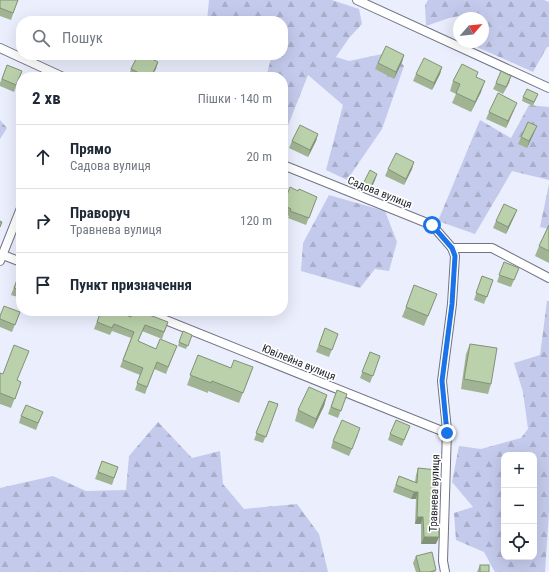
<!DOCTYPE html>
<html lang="uk">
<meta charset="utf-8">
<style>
:root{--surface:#fff;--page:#f2f2f3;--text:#1f2937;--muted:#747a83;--line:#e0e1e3}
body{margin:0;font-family:"Roboto Condensed",sans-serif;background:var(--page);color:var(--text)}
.controls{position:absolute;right:12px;bottom:12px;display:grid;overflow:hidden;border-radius:8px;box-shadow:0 4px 16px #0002}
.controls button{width:36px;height:36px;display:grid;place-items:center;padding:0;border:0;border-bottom:1px solid var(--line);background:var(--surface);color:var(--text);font:20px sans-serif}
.compass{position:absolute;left:453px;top:12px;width:36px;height:36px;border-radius:50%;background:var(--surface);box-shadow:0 4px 16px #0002;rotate:62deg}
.stop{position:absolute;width:12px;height:12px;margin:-9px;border:3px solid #1a73e8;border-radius:50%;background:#fff}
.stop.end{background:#1a73e8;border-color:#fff;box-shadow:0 1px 4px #0008}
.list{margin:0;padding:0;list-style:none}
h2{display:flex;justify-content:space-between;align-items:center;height:52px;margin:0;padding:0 16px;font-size:17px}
h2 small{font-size:13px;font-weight:400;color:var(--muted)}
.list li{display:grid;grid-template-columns:26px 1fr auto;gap:12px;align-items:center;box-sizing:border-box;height:64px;padding:0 16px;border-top:1px solid var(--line)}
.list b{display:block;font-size:15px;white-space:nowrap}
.list p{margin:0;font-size:13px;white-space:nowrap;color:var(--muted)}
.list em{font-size:13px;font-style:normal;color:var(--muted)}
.icon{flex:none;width:22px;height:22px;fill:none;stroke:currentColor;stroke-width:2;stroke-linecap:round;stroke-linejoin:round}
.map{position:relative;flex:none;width:549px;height:572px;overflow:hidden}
.search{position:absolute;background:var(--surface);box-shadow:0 4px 16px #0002;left:16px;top:16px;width:272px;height:44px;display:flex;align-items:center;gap:10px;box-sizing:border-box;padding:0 14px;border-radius:16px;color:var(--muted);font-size:15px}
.panel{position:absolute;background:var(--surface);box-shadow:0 4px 16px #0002;left:16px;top:72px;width:272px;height:244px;border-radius:16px}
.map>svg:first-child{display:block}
.forest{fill:url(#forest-firs);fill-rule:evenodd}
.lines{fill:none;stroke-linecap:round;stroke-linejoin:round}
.minor-casing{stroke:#717485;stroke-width:10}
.minor{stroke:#fff;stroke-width:8}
.wall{fill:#a0b493}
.shaded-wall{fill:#829278}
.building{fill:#bad1ab;stroke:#829278}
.route{stroke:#1a73e8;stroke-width:5}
.labels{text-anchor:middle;stroke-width:3.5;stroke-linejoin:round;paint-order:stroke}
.street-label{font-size:11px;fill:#1d1f26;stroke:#fff}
</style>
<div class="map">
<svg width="549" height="572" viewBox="0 0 549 572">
<defs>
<pattern id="forest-firs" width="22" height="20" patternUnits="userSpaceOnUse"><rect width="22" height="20" fill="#c4caeb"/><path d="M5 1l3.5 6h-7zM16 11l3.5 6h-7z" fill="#a8adc9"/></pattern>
</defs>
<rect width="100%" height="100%" fill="#ebeefd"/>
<g class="forest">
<polygon points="209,0 332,0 359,9 362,24 349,38 336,57 349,61 392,52 404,66 382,129 347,180 326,170 343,105 308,75 283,138 283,77 266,77 272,55 283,55 283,21 207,21"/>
<polygon points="428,0 544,0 549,2 549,47 547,47 533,72 477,47 477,42 483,42 483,18 474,18 474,13 449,18 426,26 425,5"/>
<polygon points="529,105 549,107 549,180 512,171 475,234 438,221 480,120 511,138"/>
<polygon points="0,120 7,128 0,139"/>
<polygon points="549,184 549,229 540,227"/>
<polygon points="329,195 385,211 397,242 389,271 375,269 360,288 301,271 303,243"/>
<path d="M547 301H549V512L545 572H495L484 552 456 540 454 513 473 507 452 482 459 446 481 449 521 438 528 429 523 392 514 363 540 355ZM504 455H534V557H504Z"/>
<polygon points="158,422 192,458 220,451 223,484 244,509 297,504 319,534 328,572 0,572 0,488 53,476 86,491 126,490 129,456"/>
</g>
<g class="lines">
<defs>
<g id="minor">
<polyline points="357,0 549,88"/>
<polyline points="0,48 63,77"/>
<polyline points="283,165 432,225 452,248 492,248 549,278"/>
<polyline points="3,255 21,262"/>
<polyline points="0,261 21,208"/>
<polyline points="143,311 447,433"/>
<polyline points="445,572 443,561 447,430 442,381 452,304 455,256 452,248"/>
</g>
</defs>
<use href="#minor" class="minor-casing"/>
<use href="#minor" class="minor"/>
</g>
<g class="wall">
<polygon points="0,0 18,0 11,20 0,16"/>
<polygon points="56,55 71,55 69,60"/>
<polygon points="404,55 402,62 394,79 375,69 378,63"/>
<polygon points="158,62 151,77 131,77 129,76 131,69"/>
<polygon points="7,65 22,71 14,92 0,86 0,83"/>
<polygon points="442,67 440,74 432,90 413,81 416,74"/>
<polygon points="511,76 503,94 493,89 496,83"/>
<polygon points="477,77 481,92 471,112 452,103 456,94 450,91 453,81"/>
<polygon points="538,94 533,106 522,101 523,97"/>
<polygon points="514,110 506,128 486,119 489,112"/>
<polygon points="534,133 527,148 518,144 521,137"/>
<polygon points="318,134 316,141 308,157 289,148 292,141"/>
<polygon points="388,169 412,169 404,185 385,176"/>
<polygon points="377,174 375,180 369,193 361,189 364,182"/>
<polygon points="298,191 317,197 306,225 288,218 289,216 283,213 283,205"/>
<polygon points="517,210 514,217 506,234 493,228 496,221"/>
<polygon points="549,225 549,263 535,256 539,246"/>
<polygon points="504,262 519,268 511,287 497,282"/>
<polygon points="21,269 21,298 11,295"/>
<polygon points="482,276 493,280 484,304 474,300"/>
<polygon points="433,304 424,326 402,317 406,307"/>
<polygon points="101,311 131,317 168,322 162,339 142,331 138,341 156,349 177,346 166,374 154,369 145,394 135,390 140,375 120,367 131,338 112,331 110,335 94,329"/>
<polygon points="20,312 12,332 0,327 0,316"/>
<polygon points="325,328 338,334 329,357 316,352"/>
<polygon points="192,335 186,349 178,346 179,342"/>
<polygon points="470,344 491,384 488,394 461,389 466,354"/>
<polygon points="370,352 380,356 370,383 360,378"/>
<polygon points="198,355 231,368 253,367 239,403 208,391 208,393 187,385"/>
<polygon points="0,373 21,382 11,408 0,404"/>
<polygon points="337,390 347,394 338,418 328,414"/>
<polygon points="327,395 324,406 313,429 295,421 298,410"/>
<polygon points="269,401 278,404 263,443 254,440"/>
<polygon points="43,412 36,430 19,423 21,416"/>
<polygon points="410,426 402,446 388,440 390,434"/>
<polygon points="358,435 349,456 331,448 333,441"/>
<polygon points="102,461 118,467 112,485 95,479"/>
<polygon points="418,468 434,493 433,526 436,544 421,544 421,524 415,524 416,499 411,499 393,492 399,476 415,482 416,475"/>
<polygon points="416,556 436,572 416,572 413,563"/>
<polygon points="480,565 489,572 477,572"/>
</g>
<g class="shaded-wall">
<polygon points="404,55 402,62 394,79 396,72"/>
<polygon points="158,62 156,69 151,77"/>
<polygon points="442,67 440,74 432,90 434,83"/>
<polygon points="511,76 509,83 503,94 506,87"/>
<polygon points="485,81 481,92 471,112 475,102"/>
<polygon points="517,103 514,110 506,128 508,121"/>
<polygon points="537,126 534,133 527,148 529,141"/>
<polygon points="318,134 316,141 308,157 310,150"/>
<polygon points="414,162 412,169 404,185 406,179"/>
<polygon points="377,174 375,180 369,193 371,186"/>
<polygon points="517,210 514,217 506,234 508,227"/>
<polygon points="327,395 324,406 313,429 316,419"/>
<polygon points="414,492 418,492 416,499 411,499"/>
<polygon points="417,517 423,517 421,524 415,524"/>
<polygon points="424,537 439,537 436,544 421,544"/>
</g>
<g class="building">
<polygon points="0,0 18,0 13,13 0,8"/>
<polygon points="386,46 404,55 396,72 378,63"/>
<polygon points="138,55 144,55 158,62 151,77 147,77 131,69"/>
<polygon points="424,58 442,67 434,83 416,74"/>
<polygon points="462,64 478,72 476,77 485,81 475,102 456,93 460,84 453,81"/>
<polygon points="7,65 22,71 16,85 2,79"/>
<polygon points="501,71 511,76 506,87 496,83"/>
<polygon points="527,89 538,94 534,102 523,97"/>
<polygon points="498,93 517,103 508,121 489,112"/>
<polygon points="528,122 537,126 529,141 521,137"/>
<polygon points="300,125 318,134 310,150 292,141"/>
<polygon points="396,153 414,162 406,179 388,169"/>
<polygon points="370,170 377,174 371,186 364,182"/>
<polygon points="290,187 298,191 299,189 317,197 309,218 290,211 291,209 283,205"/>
<polygon points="504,204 517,210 508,227 496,221"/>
<polygon points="0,221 2,222 0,227"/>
<polygon points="549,225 549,251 539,246"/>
<polygon points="504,262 519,268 514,280 499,275"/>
<polygon points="21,269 21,291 14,288"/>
<polygon points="482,276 493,280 487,297 476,293"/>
<polygon points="414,285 437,294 428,316 406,307"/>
<polygon points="4,306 20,312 15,325 0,319 0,316"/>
<polygon points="101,311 116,311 131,317 133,311 139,311 168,322 164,332 145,325 138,341 156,349 160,339 177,346 168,367 157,362 147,387 137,383 143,368 123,360 134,332 114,324 112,328 97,322"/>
<polygon points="325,328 338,334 332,350 319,345"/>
<polygon points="183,331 192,335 188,346 179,342"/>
<polygon points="470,344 497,348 491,384 464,379"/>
<polygon points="14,345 29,351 17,380 21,382 15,399 0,393 0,373 3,374"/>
<polygon points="370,352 380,356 373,376 362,372"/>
<polygon points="198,355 231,368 234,360 253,367 243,393 212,381 211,383 190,375"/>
<polygon points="309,387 327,395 316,419 298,410"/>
<polygon points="337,390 347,394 341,411 331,407"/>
<polygon points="269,401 278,404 266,437 256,433"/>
<polygon points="26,405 43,412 38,423 21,416"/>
<polygon points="342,420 360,428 352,449 333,441"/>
<polygon points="396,420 410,426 404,440 390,434"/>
<polygon points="102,461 118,467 114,478 98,472"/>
<polygon points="418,468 437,470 434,493 433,526 439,526 439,537 424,537 423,517 417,517 418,492 414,492 396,485 399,476 417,483"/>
<polygon points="432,552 436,570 430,572 420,572 416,556"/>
<rect x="480" y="565" width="9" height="7"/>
</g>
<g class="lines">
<polyline class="route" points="432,225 452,248 455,256 452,304 442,381 447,433"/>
</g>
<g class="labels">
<g class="street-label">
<text transform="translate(380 192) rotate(22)" y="4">Садова вулиця</text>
<text transform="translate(299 362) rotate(22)" y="4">Ювілейна вулиця</text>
<text transform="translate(434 493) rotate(-88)" y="4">Травнева вулиця</text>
</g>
</g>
</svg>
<div class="controls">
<button>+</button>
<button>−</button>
<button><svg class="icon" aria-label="locate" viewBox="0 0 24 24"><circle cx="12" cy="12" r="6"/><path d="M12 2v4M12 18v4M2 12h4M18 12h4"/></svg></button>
</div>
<svg class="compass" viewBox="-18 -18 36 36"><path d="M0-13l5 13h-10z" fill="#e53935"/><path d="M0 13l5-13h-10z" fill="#747a83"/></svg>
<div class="stop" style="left:432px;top:225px"></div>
<div class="stop end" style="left:447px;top:433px"></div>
<div class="search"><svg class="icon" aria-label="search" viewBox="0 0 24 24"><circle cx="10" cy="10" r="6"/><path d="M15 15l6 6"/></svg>Пошук</div>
<section class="panel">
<h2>2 хв<small>Пішки · 140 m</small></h2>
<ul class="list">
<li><svg class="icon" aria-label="ahead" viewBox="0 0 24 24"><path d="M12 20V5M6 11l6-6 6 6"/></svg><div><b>Прямо</b><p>Садова вулиця</p></div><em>20 m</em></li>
<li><svg class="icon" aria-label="right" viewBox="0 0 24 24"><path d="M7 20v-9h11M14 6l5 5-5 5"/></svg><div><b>Праворуч</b><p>Травнева вулиця</p></div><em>120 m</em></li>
<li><svg class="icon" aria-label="arrive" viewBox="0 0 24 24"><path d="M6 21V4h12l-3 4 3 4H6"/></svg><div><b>Пункт призначення</b></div></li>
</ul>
</section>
</div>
